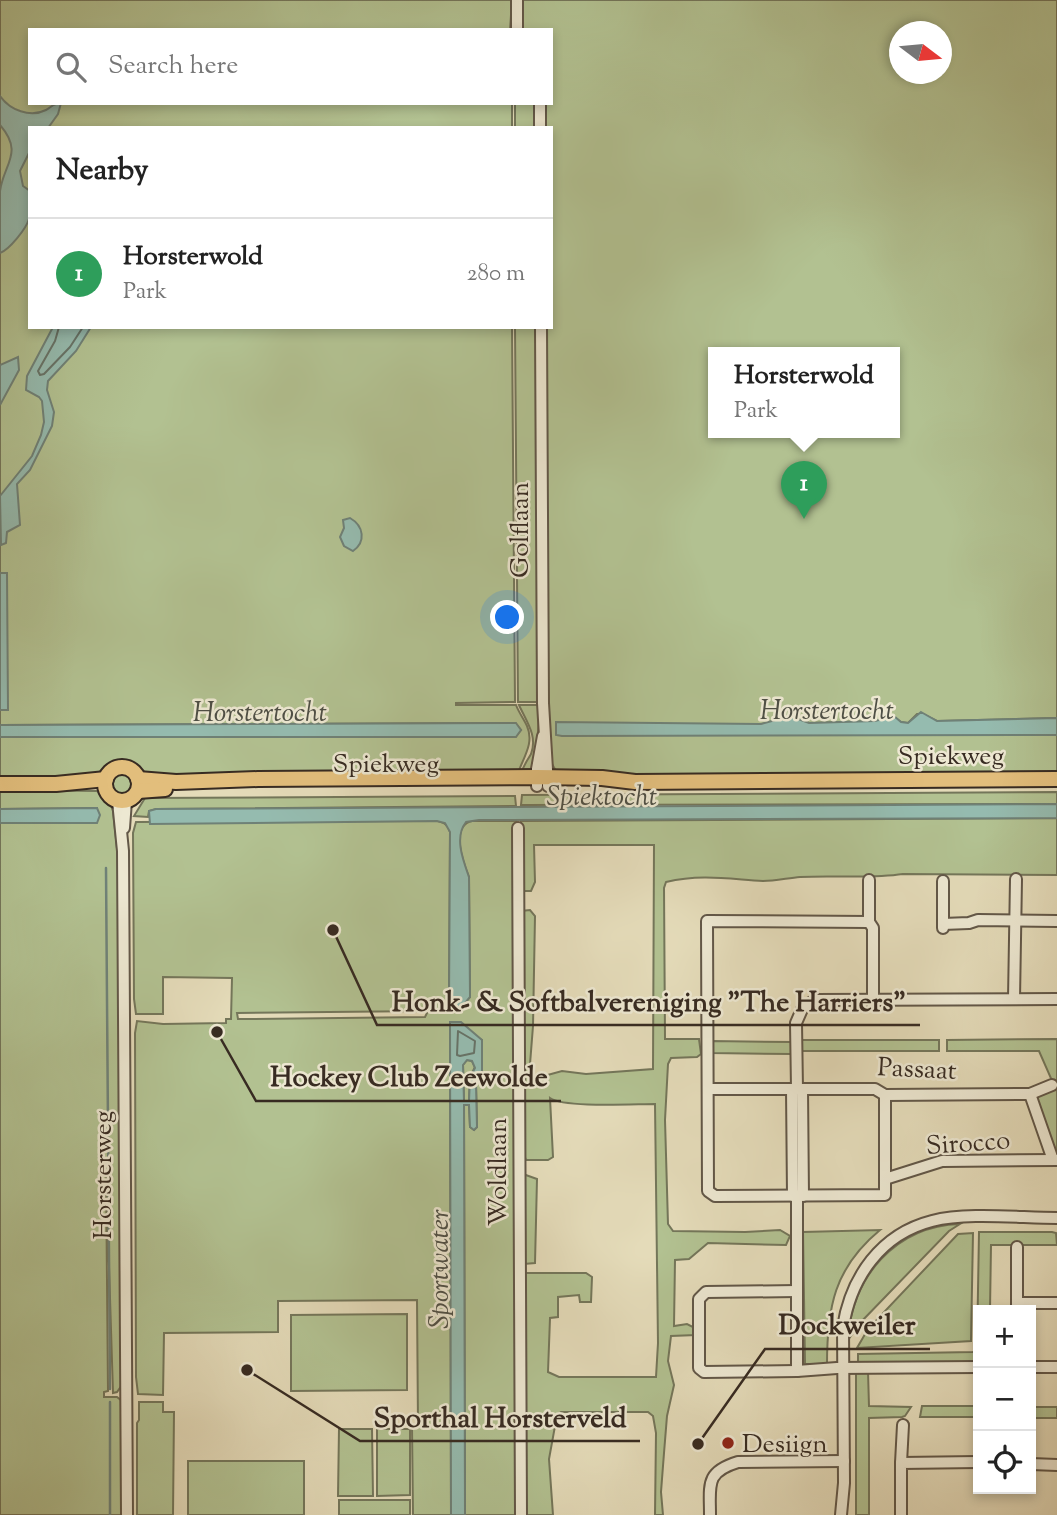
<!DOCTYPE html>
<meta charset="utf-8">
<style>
:root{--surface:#fff;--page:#f6f6f6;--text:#222;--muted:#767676;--line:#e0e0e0;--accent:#0b8043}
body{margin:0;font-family:"Sorts Mill Goudy",serif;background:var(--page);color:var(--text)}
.controls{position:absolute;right:21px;bottom:21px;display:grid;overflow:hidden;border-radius:0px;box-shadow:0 4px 10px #0003}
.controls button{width:63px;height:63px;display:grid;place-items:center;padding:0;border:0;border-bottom:2px solid var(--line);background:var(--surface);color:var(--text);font:35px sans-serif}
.compass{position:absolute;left:889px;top:21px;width:63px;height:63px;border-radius:50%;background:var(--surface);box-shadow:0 4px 10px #0003;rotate:106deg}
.you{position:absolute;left:508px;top:618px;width:24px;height:24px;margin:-18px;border:5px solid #fff;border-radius:50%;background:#1a73e8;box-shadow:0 0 0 10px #1a73e833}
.badge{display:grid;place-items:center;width:46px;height:46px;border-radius:50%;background:var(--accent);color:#fff;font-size:23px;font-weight:700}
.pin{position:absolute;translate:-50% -58px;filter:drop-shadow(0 2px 4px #0008)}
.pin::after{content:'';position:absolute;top:37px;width:24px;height:21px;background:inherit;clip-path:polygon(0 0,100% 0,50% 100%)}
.popup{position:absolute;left:708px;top:347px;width:192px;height:91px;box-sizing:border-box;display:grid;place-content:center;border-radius:0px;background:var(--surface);filter:drop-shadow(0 2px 5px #0005);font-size:23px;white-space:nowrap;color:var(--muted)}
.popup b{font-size:26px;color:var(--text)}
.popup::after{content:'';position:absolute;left:50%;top:100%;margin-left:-14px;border:14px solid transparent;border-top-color:var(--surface)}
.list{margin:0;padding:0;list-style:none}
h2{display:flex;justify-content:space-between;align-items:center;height:91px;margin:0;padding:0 28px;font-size:30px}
h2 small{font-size:23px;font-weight:400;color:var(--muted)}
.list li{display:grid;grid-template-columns:46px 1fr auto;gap:21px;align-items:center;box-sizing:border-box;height:112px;padding:0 28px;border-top:2px solid var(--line)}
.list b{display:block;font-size:26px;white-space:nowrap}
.list p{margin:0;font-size:23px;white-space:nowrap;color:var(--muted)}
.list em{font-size:23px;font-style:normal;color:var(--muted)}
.icon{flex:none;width:38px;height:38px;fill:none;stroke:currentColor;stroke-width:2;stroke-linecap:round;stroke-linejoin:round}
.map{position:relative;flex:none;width:1057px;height:1515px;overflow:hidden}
.search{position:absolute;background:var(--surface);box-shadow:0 4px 10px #0003;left:28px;top:28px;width:525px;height:77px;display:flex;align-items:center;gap:18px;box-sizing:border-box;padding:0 24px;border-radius:0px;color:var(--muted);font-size:26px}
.panel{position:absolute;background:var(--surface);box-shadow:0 4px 10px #0003;left:28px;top:126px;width:525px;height:203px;border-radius:0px}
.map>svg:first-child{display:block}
.green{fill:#b2c191;stroke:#74765a;stroke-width:2;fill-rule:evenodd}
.water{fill:#95bbaf;stroke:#6f8177;stroke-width:2;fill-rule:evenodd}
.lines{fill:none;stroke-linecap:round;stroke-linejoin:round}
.shore{stroke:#667368;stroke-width:2}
.stream{stroke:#6f8177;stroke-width:2.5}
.minor-casing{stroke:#625748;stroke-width:14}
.major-casing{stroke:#372b22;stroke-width:18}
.minor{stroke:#ede8d2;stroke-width:10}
.major{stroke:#e2be7c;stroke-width:14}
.poi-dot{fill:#8f2418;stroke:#ede8d2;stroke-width:2.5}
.labels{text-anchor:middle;stroke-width:5;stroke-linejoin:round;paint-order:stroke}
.street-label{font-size:26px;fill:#372b22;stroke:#ede8d2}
.poi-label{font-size:26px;fill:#372b22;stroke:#ede8d2;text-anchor:start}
.water-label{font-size:28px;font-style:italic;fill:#4e4f45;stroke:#ede8d2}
.leader{fill:none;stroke:#372b22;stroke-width:2.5}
.callout-dot{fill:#372b22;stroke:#ede8d2;stroke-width:2.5}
.callout-label{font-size:28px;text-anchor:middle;font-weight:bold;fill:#372b22;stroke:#ede8d2;stroke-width:5;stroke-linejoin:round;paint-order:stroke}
</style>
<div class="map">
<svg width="1057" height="1515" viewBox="0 0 1057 1515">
<rect width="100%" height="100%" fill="#e4dbb9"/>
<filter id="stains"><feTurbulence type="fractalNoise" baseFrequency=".00286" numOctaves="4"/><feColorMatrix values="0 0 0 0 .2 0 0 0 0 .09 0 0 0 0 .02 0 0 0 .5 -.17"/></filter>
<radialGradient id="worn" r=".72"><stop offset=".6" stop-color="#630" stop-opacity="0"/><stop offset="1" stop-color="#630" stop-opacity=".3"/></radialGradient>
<g class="green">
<path d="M0 0H512L510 30H30V103H512V128H30V327H512L515 702 456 703V705H516C519 713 524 719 527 726 535 744 522 759 517 776H142L132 766 123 764 114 765 95 777 0 779V737H515L521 730 515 723 0 725Z"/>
<path d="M519 0H1057V718L937 721 923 714H917L908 723 901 722 893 716 875 721 809 723 790 716 762 724 557 735H1057V776L628 778 556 771 552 764 548 736 545 327H551V128H544V103H551V30H520ZM900 32H942V74H900ZM713 353H895V433H713Z"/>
<rect x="515" y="103" width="21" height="25"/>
<polygon points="515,327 537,327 539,702 518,702"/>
<path d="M519 705H540L537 745 532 770 521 774C523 766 527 761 531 754 538 736 526 721 519 705Z"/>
<circle cx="123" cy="784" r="12"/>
<polygon points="0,790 97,791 110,802 113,811 120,877 122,1385 117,1392 113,1393 106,1172 108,1391 104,1392 104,1397 117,1397 122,1401 122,1515 0,1515 0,823 96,823 97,808 0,809"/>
<polygon points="1057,792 1057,804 521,805 522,795"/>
<polygon points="515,796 516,806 156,809 149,811 148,817 134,816 145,798"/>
<path d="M1057 818V875L903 874C869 879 835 875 800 877 788 878 775 881 763 881 728 879 701 874 666 882L664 888 665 1039H699L701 1054 697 1057 671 1058 668 1064 665 1120 668 1224 673 1231 745 1232 780 1230 790 1236 786 1245 708 1243 689 1259 675 1260 674 1326 687 1324 697 1329 696 1335 671 1336 668 1361 674 1385 667 1416 664 1453 661 1492 663 1515H655L656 1433 653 1416 648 1412H561L557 1415 549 1459 553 1515H525L523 1273H586L592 1277 591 1302H580L579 1295 558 1297V1317L550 1318 548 1372 559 1377H656L658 1343 655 1104C633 1104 564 1108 550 1098L553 1157 548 1160H526L523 1152 521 911 530 910 535 916 533 1026 529 1077 544 1076 562 1071 586 1074 653 1069 654 845H534L535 882 531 891H520L521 821Z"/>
<path d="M437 821C444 823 448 824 450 832L449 1005 451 1008H460L470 997 469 877C463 862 450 826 472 821H516L519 1515H465L464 1105 469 1104 470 1127 474 1130 477 1127 476 1084 482 1075V1040L450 1023 451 1515H413L412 1427 418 1425 417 1300 278 1301V1332L164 1333 163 1395 138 1394 136 1377 135 1033 137 1021 163 1024 226 1023V1019H231L232 978 163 977V1014H136L134 999 133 833 136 822ZM428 1011 425 1017 251 1019H238L237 1013Z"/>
<polygon points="1057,1039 1057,1081 1053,1083 1039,1051 947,1051 947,1040"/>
<rect x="800" y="1040" width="139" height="11"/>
<polygon points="711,1041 792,1042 792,1054 711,1053"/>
<polygon points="467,1060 472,1061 475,1067 470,1077 469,1101 464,1101 463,1065"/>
<polygon points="1057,1088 1057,1157 1033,1097"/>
<polygon points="523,1174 537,1179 535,1263 524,1264"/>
<path d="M960 1224 949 1231 860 1323 848 1340C851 1277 896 1226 960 1224Z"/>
<path d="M880 1230C834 1268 827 1308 827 1364H805L803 1232Z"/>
<polygon points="979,1232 1052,1232 1056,1233 1057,1245 991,1245 990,1310 978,1310 978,1362 858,1364 858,1354 973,1352 977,1349"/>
<polygon points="973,1233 971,1341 857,1348 868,1329 958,1234"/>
<polygon points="407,1314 407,1390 291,1391 291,1315"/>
<polygon points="856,1371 868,1371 869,1406 911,1407 905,1416 902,1417 869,1418 869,1515 856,1515"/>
<polygon points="139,1402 163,1402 163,1412 174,1412 173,1515 137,1515 137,1423 139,1420"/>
<polygon points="922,1406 978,1406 978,1417 920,1417"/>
<rect x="1031" y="1407" width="26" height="11"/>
<polygon points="339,1429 372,1429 373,1496 338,1496"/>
<polygon points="377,1429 410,1429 410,1495 377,1496"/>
<rect x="188" y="1461" width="116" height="54"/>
<rect x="339" y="1500" width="71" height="15"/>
</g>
<g class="water">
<path d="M0 96C10 110 30 118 46 110 52 107 53 103 61 103L58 114 48 128H30V151L20 171 23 186 30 191C30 199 32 212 29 219 26 229 9 250 0 253 0 233 0 211 0 191 4 163 24 153 0 125Z"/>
<polygon points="53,327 91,327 76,351 48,381 47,390 54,412 52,426 30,470 17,484 20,525 7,532 6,543 1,545 0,496 32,456 41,435 44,422 42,401 39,397 26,390 27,376"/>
<polygon points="18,357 19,370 0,405 0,365"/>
<path d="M350 518C364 526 366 542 353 551L344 546 340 537 344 528 343 520Z"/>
<polygon points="0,573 7,573 8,710 0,710"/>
<polygon points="921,712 937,721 1057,718 1057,735 562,736 556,735 556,722 761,724 790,716 809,723 875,721 894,716 901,722 908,723"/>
<polygon points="516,723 521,730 516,737 0,737 0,725"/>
<path d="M1057 804V818L479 820 466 822C454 837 463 860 469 877L470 997 461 1008H450L449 1005 450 832 445 823 437 821 150 824 149 811 156 809Z"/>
<polygon points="97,808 100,815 97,823 0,823 0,809"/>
<path d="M450 1022H461L482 1040V1075L476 1084 477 1127 474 1130 470 1127 469 1105H464L465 1515H451ZM467 1060 472 1061 475 1068 470 1077 469 1101H464L463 1065Z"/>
</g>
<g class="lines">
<g class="shore">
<polyline points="59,327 55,341 38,371 40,375 44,374 70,347 83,327"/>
<polygon points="458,1031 475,1041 474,1053 460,1056 457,1055"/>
</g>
<g class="stream">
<polyline points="106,868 110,1389"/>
<polyline points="110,1402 110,1515"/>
</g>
<defs>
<g id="minor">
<polyline points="517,0 517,30"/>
<polyline points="540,103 540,128"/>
<polyline points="541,327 543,703 548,786"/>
<polyline points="537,786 537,769 543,736"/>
<polyline points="118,801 123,851 127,1515"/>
<polyline points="124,828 126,801"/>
<polyline points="518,828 521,1515"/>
<polyline points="869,880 869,922 873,928 873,999"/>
<polyline points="943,881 943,928"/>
<polyline points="869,922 707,921 708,1191 715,1196 885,1195 885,1095"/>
<polyline points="943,924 969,923 978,920 1057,921"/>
<polyline points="1014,999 1016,879"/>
<polyline points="708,1089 875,1089 885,1095 1030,1094 1052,1085"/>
<polyline points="792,1089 793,1196"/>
<polyline points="797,1089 796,1023 803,1007 816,1000 1057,999"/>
<polyline points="802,1089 803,1196"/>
<polyline points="1030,1094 1053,1160"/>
<polyline points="885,1179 942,1161 1057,1160"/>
<polyline points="797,1196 797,1371 837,1368 978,1367"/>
<polyline points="1017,1247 1017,1310"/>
<polyline points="797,1291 706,1292 699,1299 699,1368 704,1372 797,1371"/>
<polyline points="1017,1303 1057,1303"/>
<polyline points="1031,1367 1057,1367"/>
<polyline points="901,1463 903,1425"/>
<polyline points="1031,1464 1057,1465"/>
<path d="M710 1515C710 1485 705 1472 738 1462L844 1461"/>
<path d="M841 1515 844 1483 843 1327C851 1277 881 1234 932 1221 967 1212 1020 1218 1057 1218"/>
<polyline points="901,1515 901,1463 978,1462"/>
</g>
<g id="major">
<circle cx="122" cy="784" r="17"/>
<polyline points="138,779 176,782 258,779 537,777 602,778 635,782 1057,779"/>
<polyline points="0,784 56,784 106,779"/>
<polyline points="138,791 165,789"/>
</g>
</defs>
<use href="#minor" class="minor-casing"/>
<use href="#major" class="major-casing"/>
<use href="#minor" class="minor"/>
<use href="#major" class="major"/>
</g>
<circle class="poi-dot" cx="728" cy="1443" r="7"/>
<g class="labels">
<g class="street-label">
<text transform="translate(519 530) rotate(-90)" y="9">Golflaan</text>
<text x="951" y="764">Spiekweg</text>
<text x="386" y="772">Spiekweg</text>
<text transform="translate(917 1068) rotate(3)" y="9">Passaat</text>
<text transform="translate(968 1142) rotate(-4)" y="9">Sirocco</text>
<text transform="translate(497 1172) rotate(-90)" y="9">Woldlaan</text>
<text transform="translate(102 1175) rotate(-90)" y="9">Horsterweg</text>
</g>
<g class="poi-label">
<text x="742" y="1452">Desiign</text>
</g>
<g class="water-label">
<text x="827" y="719">Horstertocht</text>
<text x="260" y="721">Horstertocht</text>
<text x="602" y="805">Spiektocht</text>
<text transform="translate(438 1269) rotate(-90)" y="10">Sportwater</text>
</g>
</g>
<path class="leader" d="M333 930L377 1025H920M217 1032L256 1101H561M698 1444L765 1349H930M247 1370L360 1441H640"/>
<g class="callout-dot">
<circle cx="333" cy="930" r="7"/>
<circle cx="217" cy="1032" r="7"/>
<circle cx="698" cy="1444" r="7"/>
<circle cx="247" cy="1370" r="7"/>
</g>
<g class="callout-label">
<text x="649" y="1011">Honk- &amp; Softbalvereniging "The Harriers"</text>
<text x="409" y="1086">Hockey Club Zeewolde</text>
<text x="847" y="1334">Dockweiler</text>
<text x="500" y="1427">Sporthal Horsterveld</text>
</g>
<rect width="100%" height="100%" filter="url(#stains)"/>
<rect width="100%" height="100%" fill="url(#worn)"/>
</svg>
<div class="controls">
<button>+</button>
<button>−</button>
<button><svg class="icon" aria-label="locate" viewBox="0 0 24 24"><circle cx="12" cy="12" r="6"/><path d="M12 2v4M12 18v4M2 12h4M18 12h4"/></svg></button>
</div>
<svg class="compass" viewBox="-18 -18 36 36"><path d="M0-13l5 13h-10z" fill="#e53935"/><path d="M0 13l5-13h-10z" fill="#767676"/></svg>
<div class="you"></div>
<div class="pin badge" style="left:804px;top:519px;background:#2e9e5b">1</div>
<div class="popup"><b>Horsterwold</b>Park</div>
<div class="search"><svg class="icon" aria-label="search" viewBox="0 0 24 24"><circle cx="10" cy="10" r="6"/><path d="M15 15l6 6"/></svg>Search here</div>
<section class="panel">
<h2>Nearby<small></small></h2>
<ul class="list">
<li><span class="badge" style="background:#2e9e5b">1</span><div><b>Horsterwold</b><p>Park</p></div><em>280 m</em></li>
</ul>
</section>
</div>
